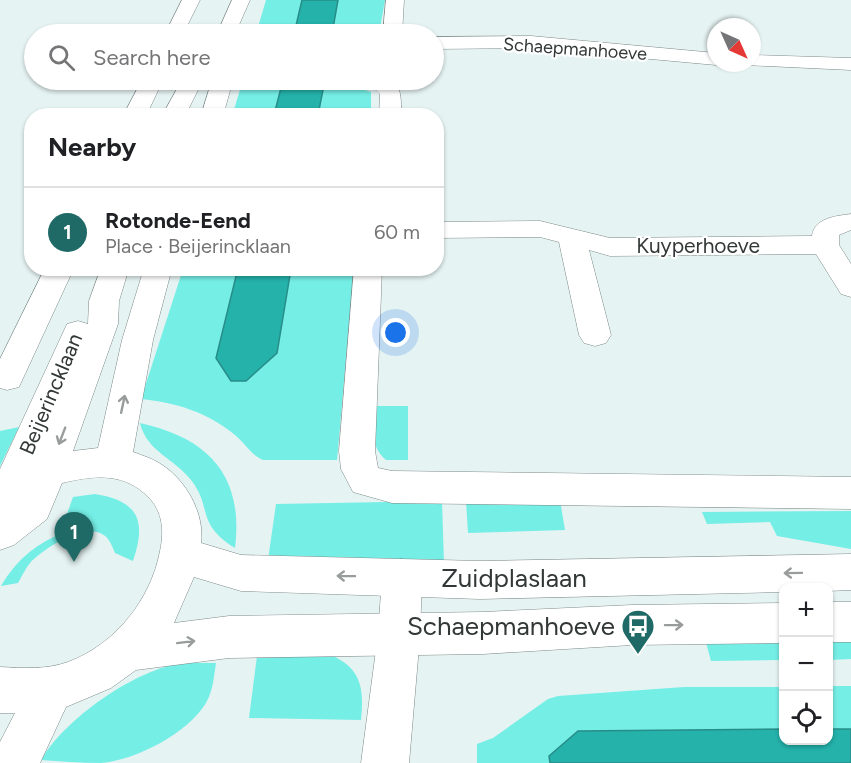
<!DOCTYPE html>
<meta charset="utf-8">
<style>
:root{--surface:#fff;--page:#f6f6f6;--text:#202124;--muted:#757577;--line:#e0e0e0;--accent:#1f6a66}
body{margin:0;font-family:Figtree,sans-serif;background:var(--page);color:var(--text)}
.controls{position:absolute;right:18px;bottom:18px;display:grid;overflow:hidden;border-radius:12px;box-shadow:0 2px 4px #0004}
.controls button{width:54px;height:54px;display:grid;place-items:center;padding:0;border:0;border-bottom:2px solid var(--line);background:var(--surface);color:var(--text);font:30px sans-serif}
.compass{position:absolute;left:707px;top:18px;width:54px;height:54px;border-radius:50%;background:var(--surface);box-shadow:0 2px 4px #0004;rotate:135deg}
.you{position:absolute;left:396px;top:333px;width:21px;height:21px;margin:-15px;border:4px solid #fff;border-radius:50%;background:#1a73e8;box-shadow:0 0 0 9px #1a73e833}
.badge{display:grid;place-items:center;width:39px;height:39px;border-radius:50%;background:var(--accent);color:#fff;font-size:20px;font-weight:700}
.pin{position:absolute;translate:-50% -50px;filter:drop-shadow(0 2px 3px #0008)}
.pin::after{content:'';position:absolute;top:32px;width:21px;height:18px;background:inherit;clip-path:polygon(0 0,100% 0,50% 100%)}
.list{margin:0;padding:0;list-style:none}
h2{display:flex;justify-content:space-between;align-items:center;height:78px;margin:0;padding:0 24px;font-size:26px}
h2 small{font-size:20px;font-weight:400;color:var(--muted)}
.list li{display:grid;grid-template-columns:39px 1fr auto;gap:18px;align-items:center;box-sizing:border-box;height:90px;padding:0 24px;border-top:2px solid var(--line)}
.list b{display:block;font-size:22px;white-space:nowrap}
.list p{margin:0;font-size:20px;white-space:nowrap;color:var(--muted)}
.list em{font-size:20px;font-style:normal;color:var(--muted)}
.icon{flex:none;width:33px;height:33px;fill:none;stroke:currentColor;stroke-width:2;stroke-linecap:round;stroke-linejoin:round}
.map{position:relative;flex:none;width:851px;height:763px;overflow:hidden}
.search{position:absolute;background:var(--surface);box-shadow:0 2px 4px #0004;left:24px;top:24px;width:420px;height:66px;display:flex;align-items:center;gap:15px;box-sizing:border-box;padding:0 21px;border-radius:33px;color:var(--muted);font-size:22px}
.panel{position:absolute;background:var(--surface);box-shadow:0 2px 4px #0004;left:24px;top:108px;width:420px;height:168px;border-radius:24px}
.map>svg:first-child{display:block}
.green{fill:#75eee6}
.water{fill:#24b2ab;stroke:#288d88;stroke-width:1.5}
.lines{fill:none;stroke-linecap:round;stroke-linejoin:round}
.street-casing{stroke:#7c8987;stroke-width:1}
.secondary-casing{stroke:#7c8987;stroke-width:1}
.street{fill:#fff;fill-rule:evenodd}
.secondary{fill:#fff;fill-rule:evenodd}
.oneway{stroke:#989c9b}
.labels{text-anchor:middle;stroke-width:4.5;stroke-linejoin:round;paint-order:stroke}
.far-street-label{font-size:18px;fill:#323837;stroke:#fff}
.street-label{font-size:21px;fill:#323837;stroke:#fff}
.near-street-label{font-size:26px;fill:#323837;stroke:#fff}
.near-poi-label{font-size:26px;fill:#323837;stroke:#fff;text-anchor:end}
</style>
<div class="map">
<svg width="851" height="763" viewBox="0 0 851 763">
<rect width="100%" height="100%" fill="#e5f3f2"/>
<g class="green">
<polygon points="266,0 302,0 294,34 256,34"/>
<polygon points="338,0 385,0 379,34 332,34"/>
<polygon points="243,80 283,80 274,115 232,116"/>
<polygon points="325,80 355,80 355,87 371,92 371,115 318,115"/>
<path d="M183 269H238L216 358 231 381H246L277 353 291 269H354L337 460H263C251 455 246 444 235 435 207 412 177 403 141 399Z"/>
<path d="M375 406H408V460H386C369 445 373 427 375 406Z"/>
<path d="M140 423C208 438 244 475 235 548 195 523 213 508 191 480 174 458 147 452 140 423Z"/>
<polygon points="19,427 0,466 0,431"/>
<path d="M95 494C138 501 147 520 133 561L115 553C112 546 109 537 102 534 83 523 43 549 30 563 25 569 22 576 18 583L1 586C16 561 33 546 60 534L73 497Z"/>
<polygon points="560,500 565,530 468,533 466,501"/>
<polygon points="442,501 444,565 268,560 276,504"/>
<polygon points="851,511 851,549 777,536 770,522 707,524 702,512"/>
<polygon points="828,633 851,633 851,659 829,660"/>
<polygon points="783,634 783,660 711,661 705,639"/>
<path d="M257 656H333C362 669 364 691 361 720L249 718Z"/>
<path d="M183 663H216C214 676 213 691 206 703 187 734 136 760 101 763 81 763 60 761 41 760 65 719 135 669 183 663Z"/>
<polygon points="828,686 851,686 851,729 829,729"/>
<polygon points="684,687 783,687 783,729 578,731 549,756 550,763 477,763 477,744 493,738 548,699 558,696"/>
</g>
<g class="water">
<polygon points="302,0 338,0 332,34 294,34"/>
<polygon points="283,80 325,80 318,115 274,115"/>
<polygon points="238,268 291,269 277,353 246,381 231,381 216,358"/>
<polygon points="783,729 784,740 828,740 829,729 851,729 851,763 550,763 549,756 578,731"/>
</g>
<g class="lines">
<defs>
<g id="street">
<polygon points="182,0 200,0 183,34 165,34"/>
<polygon points="386,0 404,0 402,34 383,34"/>
<polygon points="531,36 716,53 716,63 723,63 716,65 531,48 434,49 434,37"/>
<polygon points="752,55 851,58 851,70 745,65 743,63 752,63"/>
<polygon points="142,80 163,80 146,116 123,116"/>
<path d="M365 80C398 80 402 82 401 116H379L380 94Z"/>
<path d="M851 214V230L839 235V245L851 264V297L841 294 816 254 610 256 589 250 611 335 606 343 595 346 584 343 579 335 559 242 540 237 436 238V222L540 221 610 238 812 236C814 218 836 216 851 214Z"/>
<polygon points="45,268 74,268 19,387 7,390 0,388 0,359"/>
<polygon points="354,268 382,268 375,451 378,468 392,471 851,477 851,509 392,503 353,492 341,469 339,451"/>
<polygon points="402,559 416,565 422,578 420,635 409,763 361,763 378,635 382,578 388,565"/>
</g>
<g id="secondary">
<polygon points="232,0 250,0 235,34 217,34"/>
<polygon points="182,80 203,80 185,116 162,116"/>
<polygon points="212,80 233,80 223,116 201,116"/>
<path d="M101 268H129L119 301 118 324 73 451 98 448 122 340 144 268H172L153 340 133 452C141 455 151 458 159 463 185 478 205 513 201 543L241 555 480 561 851 554V590L828 591V588H784V592L480 599 241 591 194 577 174 623 229 616 483 612 632 605 784 603V643L632 645 483 654 229 658 136 670 111 688 66 707 40 763H0V742L15 713H0V667C23 668 46 670 68 662 116 644 151 599 160 551 165 528 162 508 144 493 120 472 91 476 62 483L47 519 14 545 0 550V469L67 324 78 321 88 324 89 301Z"/>
<rect x="828" y="602" width="23" height="40"/>
</g>
</defs>
<use href="#street" class="street-casing"/>
<use href="#secondary" class="secondary-casing"/>
<use href="#street" class="street"/>
<use href="#secondary" class="secondary"/>
</g>
<defs><path id="oneway-shaft" d="M-6 0H5M1.5-3L5.5 0L1.5 3" fill="none" stroke-width="1.6" stroke-linecap="round" stroke-linejoin="round" transform="scale(1.5)"/></defs>
<g class="oneway">
<use href="#oneway-shaft" transform="translate(123 404) rotate(-78)"/>
<use href="#oneway-shaft" transform="translate(62 436) rotate(111)"/>
<use href="#oneway-shaft" transform="translate(793 573) rotate(179)"/>
<use href="#oneway-shaft" transform="translate(346 576) rotate(-179)"/>
<use href="#oneway-shaft" transform="translate(674 625) rotate(-1)"/>
<use href="#oneway-shaft" transform="translate(186 642) rotate(-7)"/>
</g>
<defs>
<symbol id="bus-pin" viewBox="-11 -11 22 30"><path d="M0 17L-7.5 6A9.5 9.5 0 1 1 7.5 6Z" fill="#1f6a66" stroke="#fff"/><path d="M-5-6H5V4H4V6H2V4H-2V6H-4V4H-5ZM-3.5-4V0h7V-4ZM-3.5 1.2v1.5H-2V1.2ZM2 1.2v1.5H3.5V1.2Z" fill="#fff"/></symbol>
</defs>
<g fill-rule="evenodd">
<use href="#bus-pin" x="619" y="607" width="38" height="52"/>
</g>
<g class="labels">
<g class="far-street-label">
<text transform="translate(575 49) rotate(4)" y="6">Schaepmanhoeve</text>
</g>
<g class="street-label">
<text x="698" y="253">Kuyperhoeve</text>
<text transform="translate(51 394) rotate(-67)" y="7">Beijerincklaan</text>
</g>
<g class="near-street-label">
<text x="514" y="587">Zuidplaslaan</text>
</g>
<g class="near-poi-label">
<text x="615" y="635">Schaepmanhoeve</text>
</g>
</g>
</svg>
<div class="controls">
<button>+</button>
<button>−</button>
<button><svg class="icon" aria-label="locate" viewBox="0 0 24 24"><circle cx="12" cy="12" r="6"/><path d="M12 2v4M12 18v4M2 12h4M18 12h4"/></svg></button>
</div>
<svg class="compass" viewBox="-18 -18 36 36"><path d="M0-13l5 13h-10z" fill="#e53935"/><path d="M0 13l5-13h-10z" fill="#757577"/></svg>
<div class="you"></div>
<div class="pin badge" style="left:74px;top:562px">1</div>
<div class="search"><svg class="icon" aria-label="search" viewBox="0 0 24 24"><circle cx="10" cy="10" r="6"/><path d="M15 15l6 6"/></svg>Search here</div>
<section class="panel">
<h2>Nearby<small></small></h2>
<ul class="list">
<li><span class="badge">1</span><div><b>Rotonde-Eend</b><p>Place · Beijerincklaan</p></div><em>60 m</em></li>
</ul>
</section>
</div>
